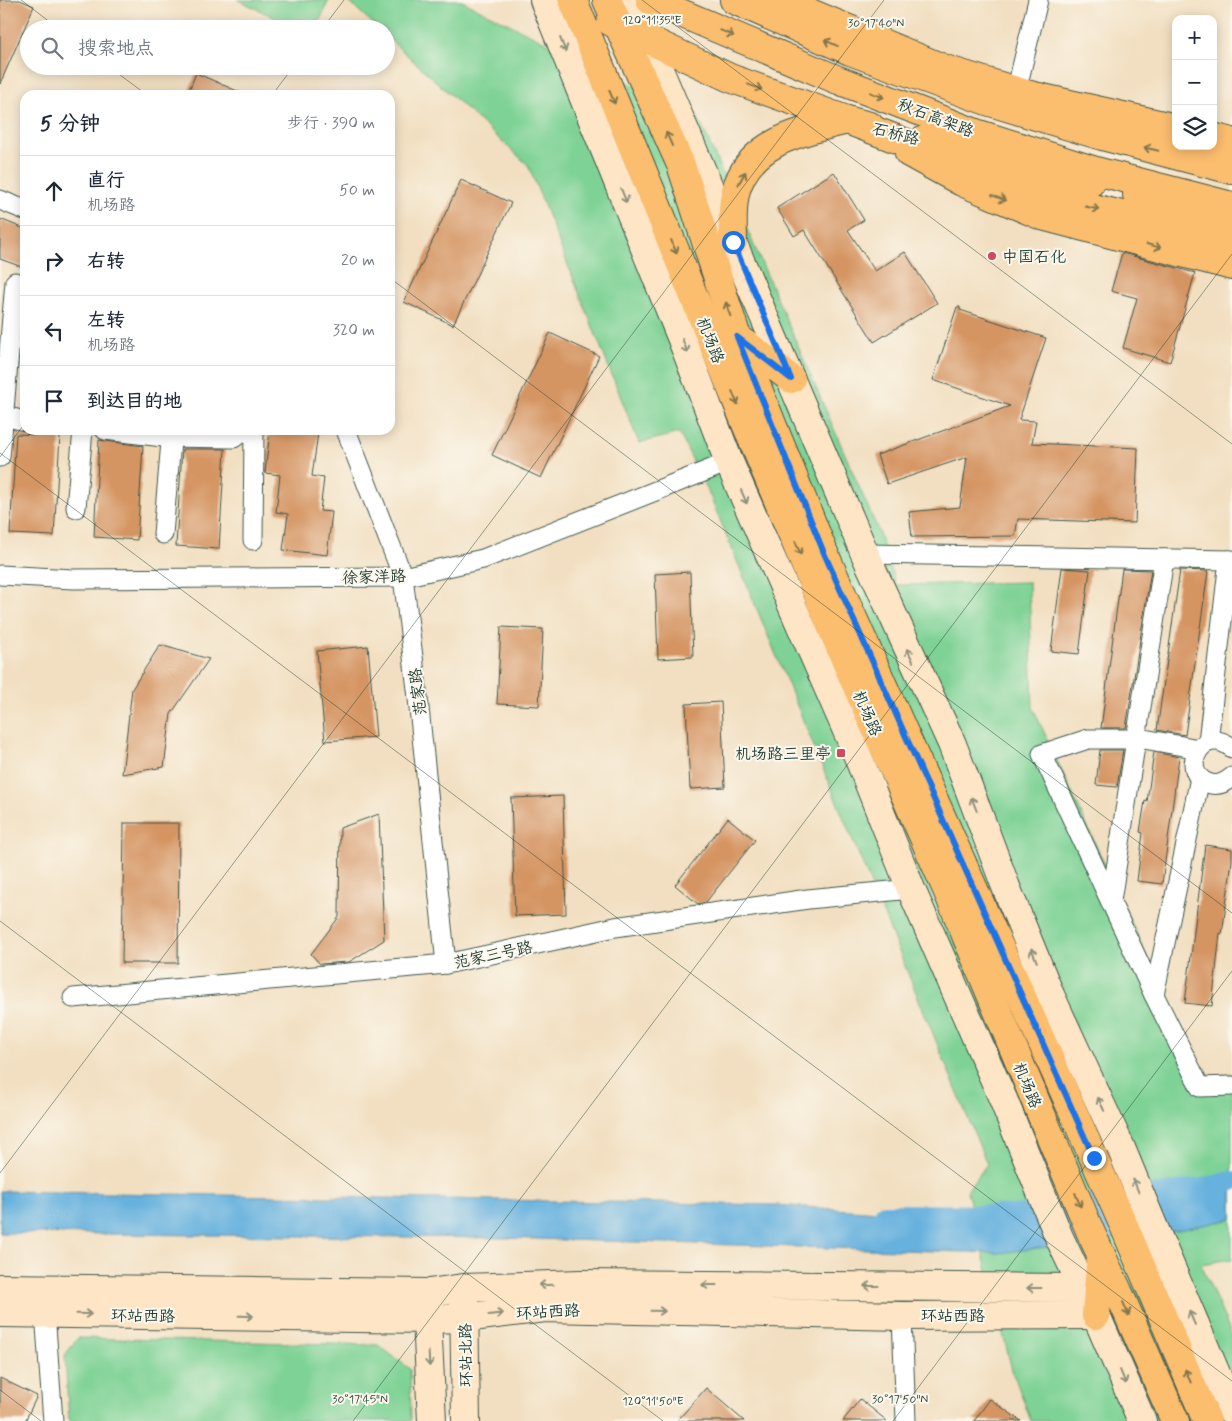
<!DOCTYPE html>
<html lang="zh">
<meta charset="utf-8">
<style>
:root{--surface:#fff;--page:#f6f6f7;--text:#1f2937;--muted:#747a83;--line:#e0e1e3}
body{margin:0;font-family:Mynerve,"LXGW WenKai TC",sans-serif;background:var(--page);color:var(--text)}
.controls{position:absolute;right:15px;top:15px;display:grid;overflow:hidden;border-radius:10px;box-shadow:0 2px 12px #0003}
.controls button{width:45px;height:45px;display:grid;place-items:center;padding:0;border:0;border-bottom:1px solid var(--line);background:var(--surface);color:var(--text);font:25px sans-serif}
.stop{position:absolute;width:15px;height:15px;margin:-11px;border:4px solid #1a73e8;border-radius:50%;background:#fff}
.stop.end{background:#1a73e8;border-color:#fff;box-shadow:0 1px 5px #0008}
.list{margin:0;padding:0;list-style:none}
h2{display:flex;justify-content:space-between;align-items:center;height:65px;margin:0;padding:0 20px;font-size:21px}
h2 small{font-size:16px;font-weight:400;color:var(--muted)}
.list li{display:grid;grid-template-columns:32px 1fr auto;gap:15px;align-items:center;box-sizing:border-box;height:70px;padding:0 20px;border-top:1px solid var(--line)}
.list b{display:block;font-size:19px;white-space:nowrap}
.list p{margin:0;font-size:16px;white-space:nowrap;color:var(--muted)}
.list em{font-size:16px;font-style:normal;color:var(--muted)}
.icon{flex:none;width:28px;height:28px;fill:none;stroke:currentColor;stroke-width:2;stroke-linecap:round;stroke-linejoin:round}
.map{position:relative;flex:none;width:1232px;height:1421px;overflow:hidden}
.search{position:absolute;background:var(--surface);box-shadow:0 2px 12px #0003;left:20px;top:20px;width:375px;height:55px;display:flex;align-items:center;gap:12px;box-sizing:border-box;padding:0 18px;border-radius:28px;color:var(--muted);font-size:19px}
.panel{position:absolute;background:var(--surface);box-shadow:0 2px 12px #0003;left:20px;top:90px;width:375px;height:345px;border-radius:15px}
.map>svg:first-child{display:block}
.green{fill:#7ed295;stroke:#4e8864}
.water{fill:#66b1de;stroke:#427789}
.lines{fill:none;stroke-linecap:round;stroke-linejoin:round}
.canal{stroke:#66b1de;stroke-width:20}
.building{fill:#d59564}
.street-casing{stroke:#3f5549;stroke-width:21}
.secondary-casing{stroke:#3f5549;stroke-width:30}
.primary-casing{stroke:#3f5549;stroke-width:30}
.highway-casing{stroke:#3f5549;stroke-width:30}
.street{stroke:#fff;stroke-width:19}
.secondary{stroke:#fde5c5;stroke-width:28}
.primary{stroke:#fbbd6e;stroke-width:28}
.highway{stroke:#fbbd6e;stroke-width:28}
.oneway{stroke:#82774e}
.oneway2{stroke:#8e917c}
.route{stroke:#1a73e8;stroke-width:6}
.ticks{fill:none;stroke:#1f3d34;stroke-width:1;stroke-opacity:0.45}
.poi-dot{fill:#d1495b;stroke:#fbf7ec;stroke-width:2}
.labels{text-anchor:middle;stroke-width:4;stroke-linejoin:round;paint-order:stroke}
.street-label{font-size:16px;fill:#1f3d34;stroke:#fbf7ec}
.poi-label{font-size:16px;fill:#1f3d34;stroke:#fbf7ec;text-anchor:start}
.ticks-label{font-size:12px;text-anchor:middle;fill:#1f3d34;stroke:#fbf7ec;stroke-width:4;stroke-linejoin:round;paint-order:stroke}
</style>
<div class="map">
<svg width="1232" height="1421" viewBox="0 0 1232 1421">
<rect width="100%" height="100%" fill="#fbf7ec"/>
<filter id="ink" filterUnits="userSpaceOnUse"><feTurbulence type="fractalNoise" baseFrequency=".02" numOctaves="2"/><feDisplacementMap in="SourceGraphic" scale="10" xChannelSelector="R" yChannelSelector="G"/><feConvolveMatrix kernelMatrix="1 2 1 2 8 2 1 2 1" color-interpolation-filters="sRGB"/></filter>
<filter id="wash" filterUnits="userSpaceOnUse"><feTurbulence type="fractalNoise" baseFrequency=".0096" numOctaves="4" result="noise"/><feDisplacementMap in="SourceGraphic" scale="20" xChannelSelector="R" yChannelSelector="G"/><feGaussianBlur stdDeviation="1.12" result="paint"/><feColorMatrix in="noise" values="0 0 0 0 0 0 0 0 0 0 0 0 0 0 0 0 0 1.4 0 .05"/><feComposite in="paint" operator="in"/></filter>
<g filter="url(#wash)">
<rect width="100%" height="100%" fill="#f2dfc1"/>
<g class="green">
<polygon points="238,0 329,0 316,29 299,29"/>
<polygon points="347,0 460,0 698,117 878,530 896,585 1029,582 1033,708 1202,1077 1232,1074 1232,1259 1201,1264 1232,1336 1232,1421 1031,1421 1012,1370 967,1191 987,1164 708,491 679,433 639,443 528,165 386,36 386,29 379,29"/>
<polygon points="78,1338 378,1345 410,1369 411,1421 69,1421 65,1355"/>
</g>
<polygon class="water" points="1232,1181 1232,1219 1169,1232 999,1253 499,1238 0,1233 0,1191 776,1205 1027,1222"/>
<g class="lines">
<polyline class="canal" points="884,1214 1018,1215 1207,1187 1232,1181"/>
</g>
<g id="blocks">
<g class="building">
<polygon points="0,0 20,0 34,6 0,84"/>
<polygon points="196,73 246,95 187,95"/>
<polygon points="834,172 864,220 848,230 875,271 905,252 937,303 874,342 804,230 794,236 777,208"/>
<polygon points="461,180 511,203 453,325 404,302"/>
<polygon points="0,219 25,229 25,268 0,259"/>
<polygon points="1122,253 1195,273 1170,362 1123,348 1137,298 1111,291"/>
<polygon points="957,307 960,307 960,310 1046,338 1019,420 1036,421 1032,443 1138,448 1135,523 1018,519 1015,536 912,537 909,512 960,507 967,457 887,484 877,455 1010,406 933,380"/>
<polygon points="550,333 599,356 541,478 492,455"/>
<polygon points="270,430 293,430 318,433 312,476 324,478 320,511 332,512 327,555 283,550 288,514 276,512 280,475 265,473"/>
<polygon points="16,434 60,436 54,536 10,534"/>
<polygon points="99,440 143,446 137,540 94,537"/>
<polygon points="182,449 225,449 219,549 176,546"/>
<polygon points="1062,568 1090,570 1079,654 1051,651"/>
<polygon points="1122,569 1151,570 1126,728 1101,728"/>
<polygon points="1180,570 1208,571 1185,735 1157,730"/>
<polygon points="690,572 693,657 658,659 655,574"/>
<polygon points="501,627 543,629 539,706 497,704"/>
<polygon points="160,645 209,659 171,714 164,767 122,774 132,689"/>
<polygon points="368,646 376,737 325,741 317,651"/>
<polygon points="721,702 725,787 690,789 686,704"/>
<polygon points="1100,750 1123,750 1117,787 1096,785"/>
<polygon points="1154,752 1179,757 1162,884 1137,881 1143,833 1140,832 1145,801 1147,802"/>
<polygon points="563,796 566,914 515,916 511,798"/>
<polygon points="379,814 384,940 349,962 320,964 311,954 339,917 340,828"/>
<polygon points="728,818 755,840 706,902 698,904 675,885"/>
<polygon points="124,823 179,823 178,963 122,963"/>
<polygon points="1205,845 1232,849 1232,861 1222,934 1220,933 1212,1006 1185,1003"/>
<polygon points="0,1378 37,1396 25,1421 0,1421"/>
<polygon points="706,1388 744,1421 677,1421"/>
<polygon points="860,1399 887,1421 843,1421"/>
<polygon points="990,1399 1021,1421 974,1421"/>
</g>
</g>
</g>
<g filter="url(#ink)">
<use href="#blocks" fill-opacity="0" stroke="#3f5549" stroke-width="1"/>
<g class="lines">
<defs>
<g id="street">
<polyline points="1016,92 1038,0"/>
<polyline points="0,200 25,210"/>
<polyline points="0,415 25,421"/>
<polyline points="105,430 163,437 234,438 243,430"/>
<polyline points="346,430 403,577 417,689 446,964"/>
<polyline points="0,457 15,282"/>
<polyline points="76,508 83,430"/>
<polyline points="163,534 172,430"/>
<polyline points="253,540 254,430"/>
<polyline points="865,554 1232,560"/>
<polyline points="0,575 73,579 403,577 483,559 729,462"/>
<polyline points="1208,742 1229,560"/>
<path d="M1232 748C1200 722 1177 776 1211 784 1219 786 1226 782 1232 777"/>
<polyline points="1199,749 1144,739 1088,739 1042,754 1154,995 1200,1087 1232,1086"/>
<polyline points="1111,901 1164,559"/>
<polyline points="1154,995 1200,778"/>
<polyline points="73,998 446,964 615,927 808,899 911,889"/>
<polyline points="45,1313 53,1421"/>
<polyline points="902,1316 906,1421"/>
</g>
<g id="secondary">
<polyline points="544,0 681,337 729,462 855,749 911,889 1003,1099 1059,1237 1096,1315 1142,1421"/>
<polyline points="633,0 646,39 865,554 952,744 1006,887 1051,997 1121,1148 1152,1223 1232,1411"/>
<polyline points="0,1288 429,1293 463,1288 580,1284 1082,1288"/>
<polyline points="464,1300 466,1421"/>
<polyline points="429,1302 427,1319 432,1421"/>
<polyline points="0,1313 427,1319 464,1318 545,1308 902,1316 1096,1315"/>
</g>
<g id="primary">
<polyline points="573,0 755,446 848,666 947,890 1091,1233 1118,1291 1175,1421"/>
<polyline points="607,0 681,165 737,337 824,553 1124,1226 1207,1421"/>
<polyline points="779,0 945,69 1039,98"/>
<polyline points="611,22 730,78 847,120 870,126"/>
<polyline points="924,140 1091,182"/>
<polyline points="909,153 962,182 1042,216 1232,266"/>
<polyline points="1137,195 1232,221"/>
<path d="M733 242C733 224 731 202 738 184 755 139 806 131 847 120L849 121"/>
<polyline points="737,337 791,379"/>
<polyline points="1096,1315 1101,1255"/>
</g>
<g id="highway">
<polyline points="650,0 838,80 976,133 1096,171 1232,206"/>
<polyline points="734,0 850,51 987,101 1102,136 1232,170"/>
<polyline points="1016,92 1176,128"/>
<polyline points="847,120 1045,196 1232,242"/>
<polyline points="1213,137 1232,142"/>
</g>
</defs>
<use href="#street" class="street-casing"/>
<use href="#secondary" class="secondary-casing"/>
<use href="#primary" class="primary-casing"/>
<use href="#highway" class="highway-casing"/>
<use href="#street" class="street"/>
<use href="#secondary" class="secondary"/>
<use href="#primary" class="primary"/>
<use href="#highway" class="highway"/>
</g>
<defs><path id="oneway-shaft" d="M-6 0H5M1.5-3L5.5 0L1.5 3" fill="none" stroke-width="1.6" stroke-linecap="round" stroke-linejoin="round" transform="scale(1.25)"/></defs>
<g class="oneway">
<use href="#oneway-shaft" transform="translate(727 33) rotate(23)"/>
<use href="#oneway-shaft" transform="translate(831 43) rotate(-156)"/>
<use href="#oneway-shaft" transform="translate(755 87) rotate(20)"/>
<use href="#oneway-shaft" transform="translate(877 95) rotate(21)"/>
<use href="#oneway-shaft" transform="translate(612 97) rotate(68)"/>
<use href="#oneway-shaft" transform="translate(669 139) rotate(-114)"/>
<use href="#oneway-shaft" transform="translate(1151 149) rotate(-166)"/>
<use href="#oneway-shaft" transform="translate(742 178) rotate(-61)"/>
<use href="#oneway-shaft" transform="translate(999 198) rotate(23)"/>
<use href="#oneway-shaft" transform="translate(1092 208) rotate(14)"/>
<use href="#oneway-shaft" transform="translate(1154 246) rotate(15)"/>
<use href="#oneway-shaft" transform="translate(674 247) rotate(68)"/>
<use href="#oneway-shaft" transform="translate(728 309) rotate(-108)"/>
<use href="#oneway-shaft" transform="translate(735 398) rotate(68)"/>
<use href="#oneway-shaft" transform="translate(798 548) rotate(67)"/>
<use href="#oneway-shaft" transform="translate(1078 1200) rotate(68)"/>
<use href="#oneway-shaft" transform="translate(1126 1309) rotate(67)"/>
<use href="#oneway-shaft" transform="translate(1188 1376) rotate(-113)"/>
</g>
<g class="oneway2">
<use href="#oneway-shaft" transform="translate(563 45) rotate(68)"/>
<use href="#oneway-shaft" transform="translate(624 196) rotate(68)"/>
<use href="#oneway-shaft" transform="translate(685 346) rotate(69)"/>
<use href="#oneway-shaft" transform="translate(744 497) rotate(66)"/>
<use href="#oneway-shaft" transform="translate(910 655) rotate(-115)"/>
<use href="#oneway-shaft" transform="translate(974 804) rotate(-111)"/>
<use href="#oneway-shaft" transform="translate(1034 955) rotate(-112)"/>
<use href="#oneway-shaft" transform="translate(1101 1104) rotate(-115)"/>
<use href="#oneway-shaft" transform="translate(1136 1186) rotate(-112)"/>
<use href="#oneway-shaft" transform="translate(546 1285) rotate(178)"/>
<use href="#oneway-shaft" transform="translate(709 1285) rotate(-180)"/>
<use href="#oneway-shaft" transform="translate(871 1286) rotate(-180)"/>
<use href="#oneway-shaft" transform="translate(1034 1288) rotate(-180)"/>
<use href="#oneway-shaft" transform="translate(658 1311) rotate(1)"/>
<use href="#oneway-shaft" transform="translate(84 1314) rotate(1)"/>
<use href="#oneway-shaft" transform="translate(496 1314) rotate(-7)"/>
<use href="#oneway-shaft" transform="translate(246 1316) rotate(1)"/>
<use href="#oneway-shaft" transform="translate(1192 1318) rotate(-113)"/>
<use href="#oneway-shaft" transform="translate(429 1359) rotate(87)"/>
<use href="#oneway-shaft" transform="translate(1123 1377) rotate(67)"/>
</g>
</g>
<g class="lines" filter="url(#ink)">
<polyline class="route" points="733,242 791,379 737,337 824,553 1094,1158"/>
</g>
<path class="ticks" d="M21 0 59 29M642 0 1232 444M322 29 344 0M108 66 147 95M272 95 294 66M390 278 1232 913M0 453 1232 1381M0 457 25 423M0 921 663 1421M0 1173 884 0M0 1390 41 1421M353 1421 1232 254M893 1421 1232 971"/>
<g class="poi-dot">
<circle cx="992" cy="256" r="5"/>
<rect x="836" y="748" width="10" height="10" rx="2.5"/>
</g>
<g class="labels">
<g class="street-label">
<text transform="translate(936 117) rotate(21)" y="6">秋石高架路</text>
<text transform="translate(896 133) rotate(14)" y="6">石桥路</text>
<text transform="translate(711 340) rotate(68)" y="6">机场路</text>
<text transform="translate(374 576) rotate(-2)" y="6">徐家洋路</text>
<text transform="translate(417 692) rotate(-97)" y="6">范家路</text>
<text transform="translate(868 713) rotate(66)" y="6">机场路</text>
<text transform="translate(493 954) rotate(-12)" y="6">范家三号路</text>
<text transform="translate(1028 1085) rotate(67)" y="6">机场路</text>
<text transform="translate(548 1311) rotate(-3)" y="6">环站西路</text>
<text transform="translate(143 1315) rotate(1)" y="6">环站西路</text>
<text x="953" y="1321">环站西路</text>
<text transform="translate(465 1355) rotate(-91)" y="6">环站北路</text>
</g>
<g class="poi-label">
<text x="1002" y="262">中国石化</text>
<text x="831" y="759" text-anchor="end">机场路三里亭</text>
</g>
</g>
<g class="ticks-label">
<text x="652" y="24">120°11'35"E</text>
<text x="876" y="27">30°17'40"N</text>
<text x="360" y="1403">30°17'45"N</text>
<text x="900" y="1403">30°17'50"N</text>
<text x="653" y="1405">120°11'50"E</text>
</g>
</svg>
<div class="controls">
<button>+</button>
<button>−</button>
<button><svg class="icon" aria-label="layers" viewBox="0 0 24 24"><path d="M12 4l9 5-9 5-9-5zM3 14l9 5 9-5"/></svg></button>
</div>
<div class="stop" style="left:733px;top:242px"></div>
<div class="stop end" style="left:1094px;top:1158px"></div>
<div class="search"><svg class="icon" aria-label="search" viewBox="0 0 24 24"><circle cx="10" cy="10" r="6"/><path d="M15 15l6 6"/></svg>搜索地点</div>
<section class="panel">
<h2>5 分钟<small>步行 · 390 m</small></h2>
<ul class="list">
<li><svg class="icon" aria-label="ahead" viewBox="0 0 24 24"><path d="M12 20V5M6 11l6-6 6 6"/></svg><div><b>直行</b><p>机场路</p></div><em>50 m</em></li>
<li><svg class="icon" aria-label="right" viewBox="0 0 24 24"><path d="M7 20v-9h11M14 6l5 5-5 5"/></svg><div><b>右转</b></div><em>20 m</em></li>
<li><svg class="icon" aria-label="left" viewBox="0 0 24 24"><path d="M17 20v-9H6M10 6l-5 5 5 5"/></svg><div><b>左转</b><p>机场路</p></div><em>320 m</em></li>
<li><svg class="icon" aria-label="arrive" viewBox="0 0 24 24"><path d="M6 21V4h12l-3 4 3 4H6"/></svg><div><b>到达目的地</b></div></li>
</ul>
</section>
</div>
